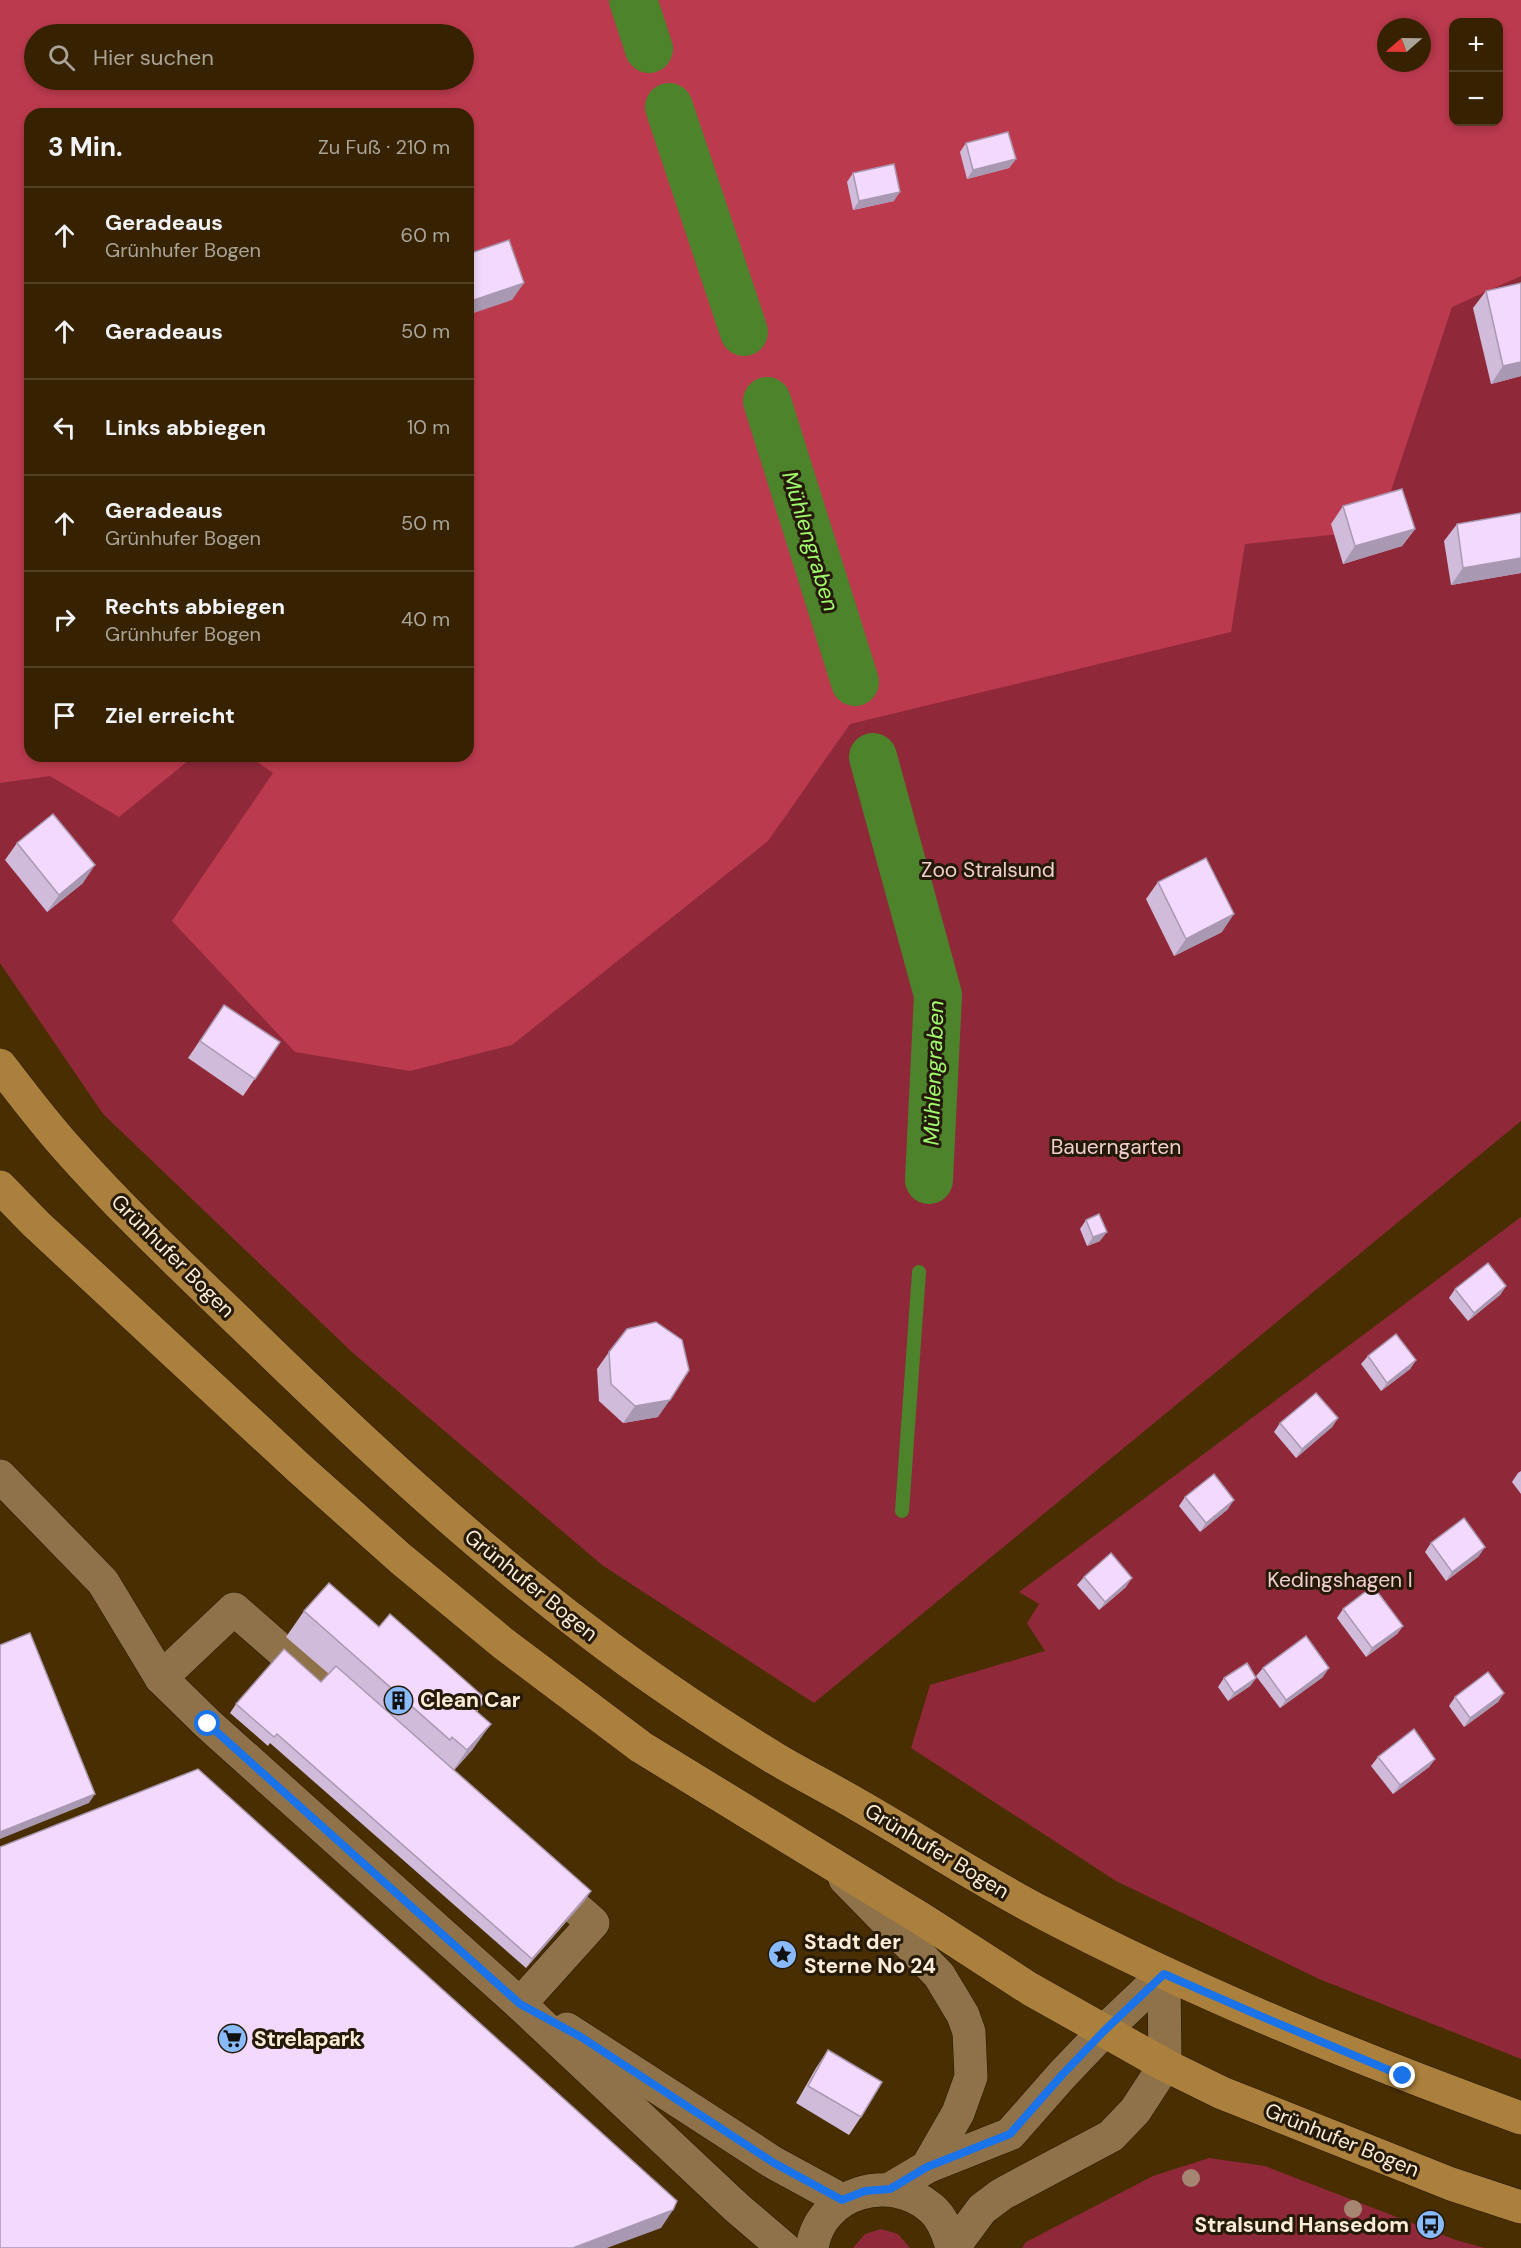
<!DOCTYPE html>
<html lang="de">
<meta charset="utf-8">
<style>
:root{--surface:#362201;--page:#412f10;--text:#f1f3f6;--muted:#aaa499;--line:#503f23}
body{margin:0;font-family:"DM Sans",sans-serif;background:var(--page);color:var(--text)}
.controls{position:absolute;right:18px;top:18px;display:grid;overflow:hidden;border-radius:12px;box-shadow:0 3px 9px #0003}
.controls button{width:54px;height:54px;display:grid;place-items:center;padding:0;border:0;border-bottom:2px solid var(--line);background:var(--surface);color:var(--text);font:30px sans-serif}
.compass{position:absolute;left:1377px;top:18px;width:54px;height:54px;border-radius:50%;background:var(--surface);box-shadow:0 3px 9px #0003;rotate:250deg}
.stop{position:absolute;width:18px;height:18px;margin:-14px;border:4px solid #1a73e8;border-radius:50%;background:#fff}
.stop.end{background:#1a73e8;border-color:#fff;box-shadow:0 2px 6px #0008}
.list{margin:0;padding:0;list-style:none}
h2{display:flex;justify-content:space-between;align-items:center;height:78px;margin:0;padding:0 24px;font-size:26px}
h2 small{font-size:20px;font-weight:400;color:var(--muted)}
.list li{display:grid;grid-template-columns:39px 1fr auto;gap:18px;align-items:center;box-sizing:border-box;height:96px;padding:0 24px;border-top:2px solid var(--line)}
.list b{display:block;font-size:22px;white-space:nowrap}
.list p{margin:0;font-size:20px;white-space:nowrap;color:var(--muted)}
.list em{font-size:20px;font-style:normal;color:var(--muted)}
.icon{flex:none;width:33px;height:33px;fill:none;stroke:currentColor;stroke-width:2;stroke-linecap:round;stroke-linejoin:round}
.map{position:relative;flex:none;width:1521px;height:2248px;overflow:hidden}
.search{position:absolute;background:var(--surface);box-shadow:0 3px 9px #0003;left:24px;top:24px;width:450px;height:66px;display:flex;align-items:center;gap:15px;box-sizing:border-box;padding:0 21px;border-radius:33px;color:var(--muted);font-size:22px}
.panel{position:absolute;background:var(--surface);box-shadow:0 3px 9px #0003;left:24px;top:108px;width:450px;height:654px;border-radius:18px}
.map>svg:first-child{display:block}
.green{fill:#8f2939;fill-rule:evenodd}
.forest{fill:#bc3a4e;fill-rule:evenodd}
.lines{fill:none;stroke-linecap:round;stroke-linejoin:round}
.stream{stroke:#4c832b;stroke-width:14}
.canal{stroke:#4c832b;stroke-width:48}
.minor-casing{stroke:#271904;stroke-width:34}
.major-casing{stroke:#271904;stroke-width:34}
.minor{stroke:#8f7249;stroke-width:33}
.major{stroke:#ab803c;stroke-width:33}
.tree{fill:#a58672}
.wall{fill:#d0bbda}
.shaded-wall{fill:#a998b1}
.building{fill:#f2d9fd;stroke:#a998b1;stroke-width:1.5}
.route{stroke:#1a73e8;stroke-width:8}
.labels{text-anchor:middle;stroke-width:6;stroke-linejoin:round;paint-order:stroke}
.park-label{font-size:21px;fill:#f1cecf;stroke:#251908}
.street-label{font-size:21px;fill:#fdedd7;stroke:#251908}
.poi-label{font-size:21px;font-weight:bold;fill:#fdedd7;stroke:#251908;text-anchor:start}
.water-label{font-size:22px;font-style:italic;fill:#a1fc6e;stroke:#251908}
</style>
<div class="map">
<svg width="1521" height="2248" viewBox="0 0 1521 2248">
<rect width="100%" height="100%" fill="#482e01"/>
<g class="green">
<path d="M0 0H1521V1121L814 1703 602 1565 353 1353 103 1114 0 963ZM1454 22H1498V122H1454ZM1386 27H1422V63H1386ZM34 34H464V80H34ZM30 114H468V756H30Z"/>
<polygon points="1521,1217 1521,2059 1319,1979 1116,1881 911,1748 930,1685 1045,1651 1027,1623 1039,1604 1019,1592"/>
<polygon points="1209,2158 1265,2166 1456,2240 1485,2248 1022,2248 1026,2242 1153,2176"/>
<polygon points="881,2229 898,2234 910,2248 853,2248 865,2234"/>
</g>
<path class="forest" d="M0 0H1521V276L1452 307 1378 530 1245 544 1231 632 850 724 768 841 512 1045 410 1071 295 1052 172 921 273 773 249 756H468V114H30V756H194L119 817 50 776 0 783ZM1454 22H1498V122H1454ZM1386 27H1422V63H1386ZM34 34H464V80H34Z"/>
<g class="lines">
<polyline class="stream" points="902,1511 919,1272"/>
<g class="canal">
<polyline points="633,0 649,49"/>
<polyline points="669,107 744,332"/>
<polyline points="767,401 855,682"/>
<polyline points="873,757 938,995 929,1180"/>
</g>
<defs>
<g id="minor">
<polyline points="0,1476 103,1582 161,1678 208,1724 520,2004 736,2207 784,2248"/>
<polyline points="161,1678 234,1609 315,1680"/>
<polyline points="845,1879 939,1975 963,2015 969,2032 971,2077 958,2113 927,2167"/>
<polyline points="520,2004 593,1923 544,1880"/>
<polyline points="567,2029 774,2163 842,2200"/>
<polyline points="890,2189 927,2167 1010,2134 1062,2075 1103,2032 1164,1974"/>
<path d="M812 2248C820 2192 890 2172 931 2208 943 2218 948 2233 952 2248"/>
<polyline points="953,2248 982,2209 1002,2194 1111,2136 1135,2111 1165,2065 1164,1974"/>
</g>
<g id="major">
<path d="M0 1065C21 1092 42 1120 65 1146 125 1214 192 1276 257 1339 363 1442 471 1543 589 1632 649 1678 712 1720 776 1759 803 1775 831 1789 858 1805 921 1841 981 1881 1045 1914 1198 1994 1359 2059 1521 2118"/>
<polyline points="0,1187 36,1224 300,1469 401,1559 504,1644 641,1747 925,1921 1030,1989 1165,2065 1222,2093 1451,2184 1521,2207"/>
</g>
</defs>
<use href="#minor" class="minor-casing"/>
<use href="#major" class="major-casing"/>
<use href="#minor" class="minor"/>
<use href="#major" class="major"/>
</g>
<g class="tree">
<circle cx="1191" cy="2178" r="9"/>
<circle cx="1353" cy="2209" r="9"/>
</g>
<g class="wall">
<polygon points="966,143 1016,159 1009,168 967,179 960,152"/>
<polygon points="853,173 894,201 853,210 847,182"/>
<polygon points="1486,291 1521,376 1491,384 1473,308"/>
<polygon points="1343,506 1415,529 1402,546 1343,564 1331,524"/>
<polygon points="1521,513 1521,573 1451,585 1444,541 1457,524"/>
<polygon points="17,843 83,883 47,912 5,860"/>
<polygon points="1158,882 1222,932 1174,956 1146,899"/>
<polygon points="224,1005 280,1042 243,1096 188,1058"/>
<polygon points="1086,1220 1100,1241 1087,1246 1080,1229"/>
<polygon points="1506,1286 1500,1295 1468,1321 1449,1298 1455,1289"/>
<polygon points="609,1352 658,1417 623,1423 599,1401 597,1369"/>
<polygon points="1368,1356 1416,1360 1410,1369 1381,1391 1361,1364"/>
<polygon points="1338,1418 1332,1427 1296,1458 1274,1432 1280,1423"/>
<polygon points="1521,1471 1521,1494 1512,1482 1518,1473"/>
<polygon points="1185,1497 1228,1509 1200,1532 1179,1506"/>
<polygon points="1431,1543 1479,1556 1446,1581 1425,1552"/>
<polygon points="1084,1577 1126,1587 1099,1610 1077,1585"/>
<polygon points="1343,1609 1403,1626 1397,1634 1366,1657 1337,1618"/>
<polygon points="304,1611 379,1627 486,1699 477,1712 473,1749 454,1770 591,1891 585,1900 526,1968 270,1743 268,1746 230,1713 236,1704 321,1682 329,1674 286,1637"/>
<polygon points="1263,1668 1323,1677 1280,1708 1256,1676"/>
<polygon points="1224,1678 1256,1678 1250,1686 1228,1701 1218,1687"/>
<polygon points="1504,1693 1498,1702 1464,1727 1449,1706 1455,1697"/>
<polygon points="1378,1757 1435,1759 1429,1767 1393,1794 1371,1766"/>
<polygon points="828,2050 861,2117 849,2135 796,2103 816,2068"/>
</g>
<g class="shaded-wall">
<polygon points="1016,159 1009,168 967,179 973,170"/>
<polygon points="900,192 894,201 853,210 859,201"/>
<polygon points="524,283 512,300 468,315 468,302"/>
<polygon points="1521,362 1521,376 1491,384 1503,366"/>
<polygon points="1415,529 1402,546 1343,564 1355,546"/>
<polygon points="1521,558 1521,573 1451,585 1463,568"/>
<polygon points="95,865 83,883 47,912 59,895"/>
<polygon points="1234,914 1222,932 1174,956 1186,939"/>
<polygon points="1107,1232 1100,1241 1087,1246 1093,1237"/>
<polygon points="1506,1286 1500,1295 1468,1321 1474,1313"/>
<polygon points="1416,1360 1410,1369 1381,1391 1387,1383"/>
<polygon points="670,1400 658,1417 623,1423 635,1406"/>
<polygon points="1338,1418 1332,1427 1296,1458 1302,1449"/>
<polygon points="1234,1500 1228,1509 1200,1532 1206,1523"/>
<polygon points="1485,1547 1479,1556 1446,1581 1452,1572"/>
<polygon points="1132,1578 1126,1587 1099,1610 1105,1602"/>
<polygon points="1403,1626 1397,1634 1366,1657 1372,1648"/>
<polygon points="1329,1668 1323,1677 1280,1708 1286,1700"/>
<polygon points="1256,1678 1250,1686 1228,1701 1234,1693"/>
<polygon points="1504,1693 1498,1702 1464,1727 1470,1718"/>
<polygon points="491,1724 473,1749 450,1775 467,1750"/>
<polygon points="1435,1759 1429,1767 1393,1794 1400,1785"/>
<polygon points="95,1794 89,1803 0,1839 0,1832"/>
<polygon points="591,1891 585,1900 526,1968 532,1959"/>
<polygon points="673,2210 661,2228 607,2248 573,2248"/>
</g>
<g class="building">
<polygon points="1008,132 1016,159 973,170 966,143"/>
<polygon points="894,164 900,192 859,201 853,173"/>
<polygon points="509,240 524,283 468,302 468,254"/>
<polygon points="1521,283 1521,362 1503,366 1486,291"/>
<polygon points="1402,489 1415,529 1355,546 1343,506"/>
<polygon points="1521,513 1521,558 1463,568 1457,524"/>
<polygon points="53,814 95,865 59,895 17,843"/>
<polygon points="1206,858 1234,914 1186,939 1158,882"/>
<polygon points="224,1005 280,1042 255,1079 200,1041"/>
<polygon points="1099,1214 1107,1232 1093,1237 1086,1220"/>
<polygon points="1488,1263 1506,1286 1474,1313 1455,1289"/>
<polygon points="656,1322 682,1340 689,1370 670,1400 635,1406 611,1384 609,1352 627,1329"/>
<polygon points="1396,1334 1416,1360 1387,1383 1368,1356"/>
<polygon points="1316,1393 1338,1418 1302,1449 1280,1423"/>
<polygon points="1214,1474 1234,1500 1206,1523 1185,1497"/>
<polygon points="1464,1518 1485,1547 1452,1572 1431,1543"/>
<polygon points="1111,1553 1132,1578 1105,1602 1084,1577"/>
<polygon points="329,1583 379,1627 390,1614 486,1699 476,1711 491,1724 467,1750 452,1737 450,1740 304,1611"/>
<polygon points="1373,1586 1403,1626 1372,1648 1343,1609"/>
<polygon points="30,1633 95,1794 0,1832 0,1645"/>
<polygon points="1306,1636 1329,1668 1286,1700 1263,1668"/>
<polygon points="284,1649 321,1682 336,1666 591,1891 532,1959 277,1734 274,1737 236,1704"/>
<polygon points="1247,1663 1256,1678 1234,1693 1224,1678"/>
<polygon points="1488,1672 1504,1693 1470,1718 1455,1697"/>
<polygon points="1414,1729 1435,1759 1400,1785 1378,1757"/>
<polygon points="198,1769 677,2201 673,2210 573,2248 0,2248 0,1847"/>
<polygon points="828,2050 882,2082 861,2117 808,2086"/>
</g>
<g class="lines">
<polyline class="route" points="208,1724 520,2004 581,2037 774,2163 842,2200 865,2191 890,2189 927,2167 1010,2134 1062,2075 1103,2032 1164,1974 1258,2015 1403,2076"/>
</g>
<defs>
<symbol id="building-disc" viewBox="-11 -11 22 22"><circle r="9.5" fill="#89bafc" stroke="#251908"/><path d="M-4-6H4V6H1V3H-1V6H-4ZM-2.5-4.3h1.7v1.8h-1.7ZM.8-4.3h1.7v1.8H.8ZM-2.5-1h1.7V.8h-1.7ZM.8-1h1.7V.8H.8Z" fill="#111"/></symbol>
<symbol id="sight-disc" viewBox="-11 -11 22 22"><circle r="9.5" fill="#89bafc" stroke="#251908"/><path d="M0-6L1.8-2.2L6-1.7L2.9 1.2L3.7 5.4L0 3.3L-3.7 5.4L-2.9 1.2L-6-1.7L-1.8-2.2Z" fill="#111"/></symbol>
<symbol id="supermarket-disc" viewBox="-11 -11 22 22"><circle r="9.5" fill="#89bafc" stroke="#251908"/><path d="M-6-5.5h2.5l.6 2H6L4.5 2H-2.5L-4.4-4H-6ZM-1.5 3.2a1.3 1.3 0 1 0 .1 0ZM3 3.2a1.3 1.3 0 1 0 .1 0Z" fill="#111"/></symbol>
<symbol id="bus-disc" viewBox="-11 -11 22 22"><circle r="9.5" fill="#89bafc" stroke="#251908"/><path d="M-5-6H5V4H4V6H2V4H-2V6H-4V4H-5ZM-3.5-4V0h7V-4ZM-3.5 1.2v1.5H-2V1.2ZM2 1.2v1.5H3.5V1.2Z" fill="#111"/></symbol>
</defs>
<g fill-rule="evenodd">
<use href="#building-disc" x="382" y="1684" width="33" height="33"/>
<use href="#sight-disc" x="766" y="1938" width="33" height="33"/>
<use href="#supermarket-disc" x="216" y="2022" width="33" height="33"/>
<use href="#bus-disc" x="1414" y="2208" width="33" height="33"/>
</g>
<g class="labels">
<g class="park-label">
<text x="988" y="877">Zoo Stralsund</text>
<text x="1116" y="1154">Bauerngarten</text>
<text x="1340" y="1587">Kedingshagen I</text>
</g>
<g class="street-label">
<text transform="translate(173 1256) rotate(45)" y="7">Grünhufer Bogen</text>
<text transform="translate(531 1585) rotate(39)" y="7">Grünhufer Bogen</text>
<text transform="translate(937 1851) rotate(31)" y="7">Grünhufer Bogen</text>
<text transform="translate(1342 2140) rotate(22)" y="7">Grünhufer Bogen</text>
</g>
<g class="poi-label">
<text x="420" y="1707">Clean Car</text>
<text x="804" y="1949">Stadt der<tspan x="804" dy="24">Sterne No 24</tspan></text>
<text x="254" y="2046">Strelapark</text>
<text x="1409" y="2232" text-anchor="end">Stralsund Hansedom</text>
</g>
<g class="water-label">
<text transform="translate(811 541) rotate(73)" y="8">Mühlengraben</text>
<text transform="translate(933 1073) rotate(-88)" y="8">Mühlengraben</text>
</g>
</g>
</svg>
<div class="controls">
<button>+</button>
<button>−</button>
</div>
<svg class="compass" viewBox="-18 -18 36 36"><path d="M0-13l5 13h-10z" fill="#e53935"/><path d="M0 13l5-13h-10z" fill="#aaa499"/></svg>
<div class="stop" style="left:208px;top:1724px"></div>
<div class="stop end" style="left:1403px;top:2076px"></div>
<div class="search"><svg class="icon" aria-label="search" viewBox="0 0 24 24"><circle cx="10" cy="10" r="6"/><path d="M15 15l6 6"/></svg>Hier suchen</div>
<section class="panel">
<h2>3 Min.<small>Zu Fuß · 210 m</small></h2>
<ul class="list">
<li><svg class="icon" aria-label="ahead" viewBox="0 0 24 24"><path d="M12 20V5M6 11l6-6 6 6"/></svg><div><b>Geradeaus</b><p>Grünhufer Bogen</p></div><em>60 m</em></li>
<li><svg class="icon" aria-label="ahead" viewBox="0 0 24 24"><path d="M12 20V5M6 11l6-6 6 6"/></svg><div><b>Geradeaus</b></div><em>50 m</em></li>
<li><svg class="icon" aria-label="left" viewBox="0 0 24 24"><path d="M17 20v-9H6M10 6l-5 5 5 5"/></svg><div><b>Links abbiegen</b></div><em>10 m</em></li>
<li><svg class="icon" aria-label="ahead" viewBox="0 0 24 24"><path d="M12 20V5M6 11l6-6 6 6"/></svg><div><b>Geradeaus</b><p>Grünhufer Bogen</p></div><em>50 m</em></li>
<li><svg class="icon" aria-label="right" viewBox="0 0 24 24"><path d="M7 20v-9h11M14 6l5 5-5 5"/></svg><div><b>Rechts abbiegen</b><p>Grünhufer Bogen</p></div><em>40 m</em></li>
<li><svg class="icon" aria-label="arrive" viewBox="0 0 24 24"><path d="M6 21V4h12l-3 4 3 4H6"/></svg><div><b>Ziel erreicht</b></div></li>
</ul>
</section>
</div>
